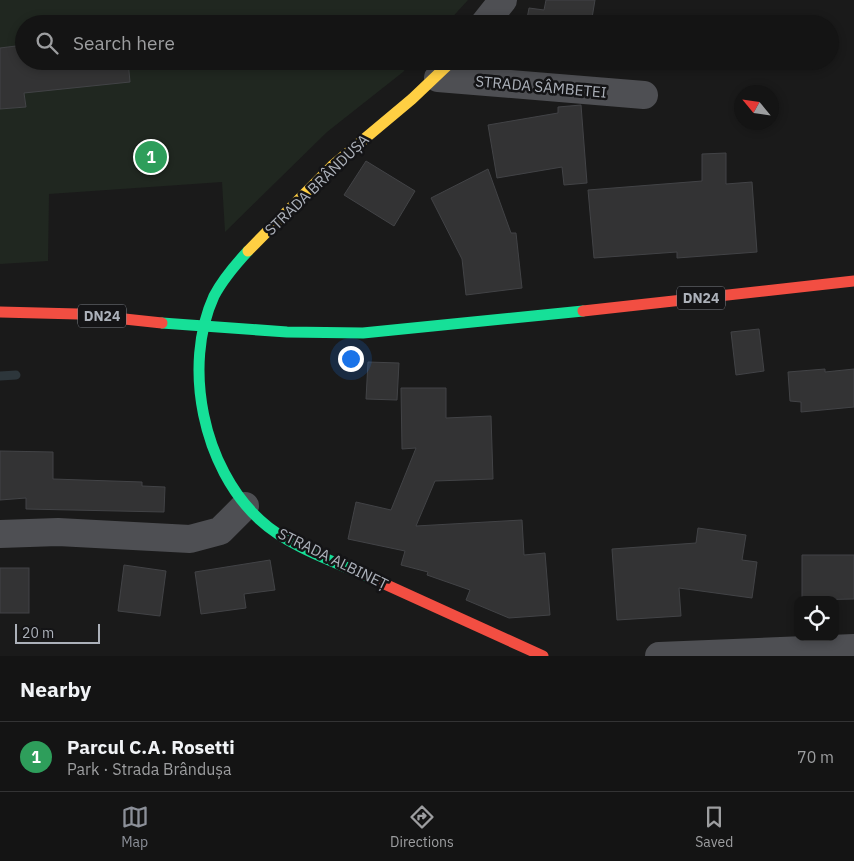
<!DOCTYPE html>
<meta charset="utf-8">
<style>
:root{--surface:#141414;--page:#1d1d1d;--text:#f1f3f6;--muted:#9d9ea0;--line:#333334;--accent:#8c9099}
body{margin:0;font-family:"IBM Plex Sans",sans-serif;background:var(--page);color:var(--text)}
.controls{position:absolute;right:15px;bottom:15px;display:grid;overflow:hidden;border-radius:10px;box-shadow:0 2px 8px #0003}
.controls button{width:45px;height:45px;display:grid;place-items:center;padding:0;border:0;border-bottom:1px solid var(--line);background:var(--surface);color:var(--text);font:25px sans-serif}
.compass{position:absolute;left:734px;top:85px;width:45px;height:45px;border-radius:50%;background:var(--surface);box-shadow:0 2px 8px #0003;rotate:299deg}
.scale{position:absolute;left:15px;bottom:12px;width:85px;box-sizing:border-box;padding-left:5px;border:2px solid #acb1ba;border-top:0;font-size:14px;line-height:18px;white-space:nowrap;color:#acb1ba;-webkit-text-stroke:4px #141416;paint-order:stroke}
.you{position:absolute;left:350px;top:358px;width:18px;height:18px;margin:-12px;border:4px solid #fff;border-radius:50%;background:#1a73e8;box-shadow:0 0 0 8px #1a73e833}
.badge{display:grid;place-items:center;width:32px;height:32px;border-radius:50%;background:var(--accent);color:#fff;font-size:16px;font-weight:700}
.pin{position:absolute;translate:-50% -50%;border:2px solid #fff;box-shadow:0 1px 5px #0006}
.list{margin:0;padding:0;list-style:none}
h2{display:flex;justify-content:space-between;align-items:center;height:65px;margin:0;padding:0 20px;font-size:21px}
h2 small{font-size:16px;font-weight:400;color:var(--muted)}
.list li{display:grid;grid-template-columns:32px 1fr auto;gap:15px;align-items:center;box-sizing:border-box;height:70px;padding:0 20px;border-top:1px solid var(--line)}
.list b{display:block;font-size:19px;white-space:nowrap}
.list p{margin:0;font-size:16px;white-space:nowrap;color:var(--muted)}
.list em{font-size:16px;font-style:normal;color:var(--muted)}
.icon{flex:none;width:28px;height:28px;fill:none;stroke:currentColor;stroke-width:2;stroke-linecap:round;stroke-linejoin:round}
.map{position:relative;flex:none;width:854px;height:656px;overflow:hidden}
.search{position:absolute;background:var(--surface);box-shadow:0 2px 8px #0003;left:15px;right:15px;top:15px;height:55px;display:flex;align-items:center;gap:12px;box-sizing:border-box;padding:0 18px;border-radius:28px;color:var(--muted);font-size:19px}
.sheet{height:135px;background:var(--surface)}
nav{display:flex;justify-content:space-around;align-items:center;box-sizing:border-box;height:70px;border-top:1px solid var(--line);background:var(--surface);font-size:14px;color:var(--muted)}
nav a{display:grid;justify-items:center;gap:2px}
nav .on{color:var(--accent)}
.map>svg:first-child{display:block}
.green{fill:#202720}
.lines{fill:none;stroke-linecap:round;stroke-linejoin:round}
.stream{stroke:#2d363b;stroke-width:9}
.building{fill:#333334;stroke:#424346}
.street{stroke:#4e4f53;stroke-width:28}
.fast{stroke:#16e098;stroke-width:11}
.slow{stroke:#ffcf43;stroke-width:11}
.jam{stroke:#f24e42;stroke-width:11}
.labels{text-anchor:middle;stroke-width:5;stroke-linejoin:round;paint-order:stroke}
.shield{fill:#141416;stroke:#7e8289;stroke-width:1}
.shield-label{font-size:14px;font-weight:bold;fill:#acb1ba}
.street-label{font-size:15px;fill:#acb1ba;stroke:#141416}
</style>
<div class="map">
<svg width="854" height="656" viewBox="0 0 854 656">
<rect width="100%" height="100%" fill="#1a1a1a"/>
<polygon class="green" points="0,0 468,0 446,24 24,24 24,61 412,61 403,72 327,132 225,232 222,182 49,194 48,261 0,264"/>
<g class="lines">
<polyline class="stream" points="0,376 16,375"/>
</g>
<g class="building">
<polygon points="546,0 595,0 591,24 526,24 529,8 544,10"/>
<polygon points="24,45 24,61 128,61 130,82 24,93 26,107 0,109 0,48"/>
<polygon points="546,61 584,61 583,68"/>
<polygon points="581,105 587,183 564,185 562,167 497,178 488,125 558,113 558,107"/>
<polygon points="726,153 726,184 752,182 757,252 677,258 677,252 594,258 588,190 702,181 702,154"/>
<polygon points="366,161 415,191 394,226 344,195"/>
<polygon points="488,169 511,233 516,233 522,288 466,295 462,259 431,198"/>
<polygon points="759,329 764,371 736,375 731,332"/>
<polygon points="368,362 399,363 397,400 366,399"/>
<polygon points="825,369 825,372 854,369 854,407 801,412 801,402 790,401 788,372"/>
<polygon points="401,388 446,388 446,418 491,416 493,479 435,481 416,526 522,520 524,555 545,553 550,615 509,618 466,600 470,590 427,575 428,572 401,565 405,551 348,539 356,502 391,510 416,448 402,449"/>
<polygon points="0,451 53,452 53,479 142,482 142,486 165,487 164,512 26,509 26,498 0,500"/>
<polygon points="698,528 746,535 742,560 757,562 752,598 679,588 681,616 617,620 612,549 696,543"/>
<polygon points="802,555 854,555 854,599 802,600"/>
<polygon points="270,560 275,590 244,594 246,608 201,614 195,572"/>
<polygon points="124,565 166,571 160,616 118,611"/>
<rect x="0" y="568" width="29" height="45"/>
</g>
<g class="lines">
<g class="street">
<polyline points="484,24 503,0"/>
<polyline points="438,78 644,95"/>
<polyline points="0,534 58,532 190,539 220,531 245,506"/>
<polyline points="659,656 854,648"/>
</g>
<g class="fast">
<path d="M248 251C235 265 223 279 214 296 182 366 203 468 260 520 290 548 341 564 378 581"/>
<polyline points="162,323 287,332 363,333 583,311"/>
</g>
<polyline class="slow" points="248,251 332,166 412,99 452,61"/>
<g class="jam">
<polyline points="583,311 854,281"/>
<polyline points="0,312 78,314 162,323"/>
<polyline points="378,581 543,656"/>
</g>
</g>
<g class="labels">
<g class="shield">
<rect x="677" y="286.5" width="48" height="23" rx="4"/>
<rect x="78" y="304.5" width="48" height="23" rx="4"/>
</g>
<g class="shield-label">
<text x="701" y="303">DN24</text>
<text x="102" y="321">DN24</text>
</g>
<g class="street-label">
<text transform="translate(541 87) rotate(5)" y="5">STRADA SÂMBETEI</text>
<text transform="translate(317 185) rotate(-44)" y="5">STRADA BRÂNDUȘA</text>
<text transform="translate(333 559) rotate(26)" y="5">STRADA ALBINEȚ</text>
</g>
</g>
</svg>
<div class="controls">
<button><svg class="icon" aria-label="locate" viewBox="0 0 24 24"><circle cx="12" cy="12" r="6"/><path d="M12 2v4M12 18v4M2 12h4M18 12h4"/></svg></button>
</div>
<svg class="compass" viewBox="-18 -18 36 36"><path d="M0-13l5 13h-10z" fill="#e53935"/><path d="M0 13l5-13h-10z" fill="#9d9ea0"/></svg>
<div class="scale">20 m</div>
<div class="you"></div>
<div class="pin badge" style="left:151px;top:157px;background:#2e9e5b">1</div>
<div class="search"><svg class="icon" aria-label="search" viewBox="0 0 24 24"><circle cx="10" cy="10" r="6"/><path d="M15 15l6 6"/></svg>Search here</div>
</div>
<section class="sheet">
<h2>Nearby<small></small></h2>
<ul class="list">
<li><span class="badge" style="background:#2e9e5b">1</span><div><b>Parcul C.A. Rosetti</b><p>Park · Strada Brândușa</p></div><em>70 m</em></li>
</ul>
</section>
<nav>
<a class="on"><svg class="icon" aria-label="map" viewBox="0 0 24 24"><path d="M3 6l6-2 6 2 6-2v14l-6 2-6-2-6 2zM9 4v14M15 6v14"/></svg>Map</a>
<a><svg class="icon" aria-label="directions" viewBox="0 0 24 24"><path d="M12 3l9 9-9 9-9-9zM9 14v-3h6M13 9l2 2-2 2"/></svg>Directions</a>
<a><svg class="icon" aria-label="saved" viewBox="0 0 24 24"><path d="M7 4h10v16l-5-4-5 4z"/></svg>Saved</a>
</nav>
